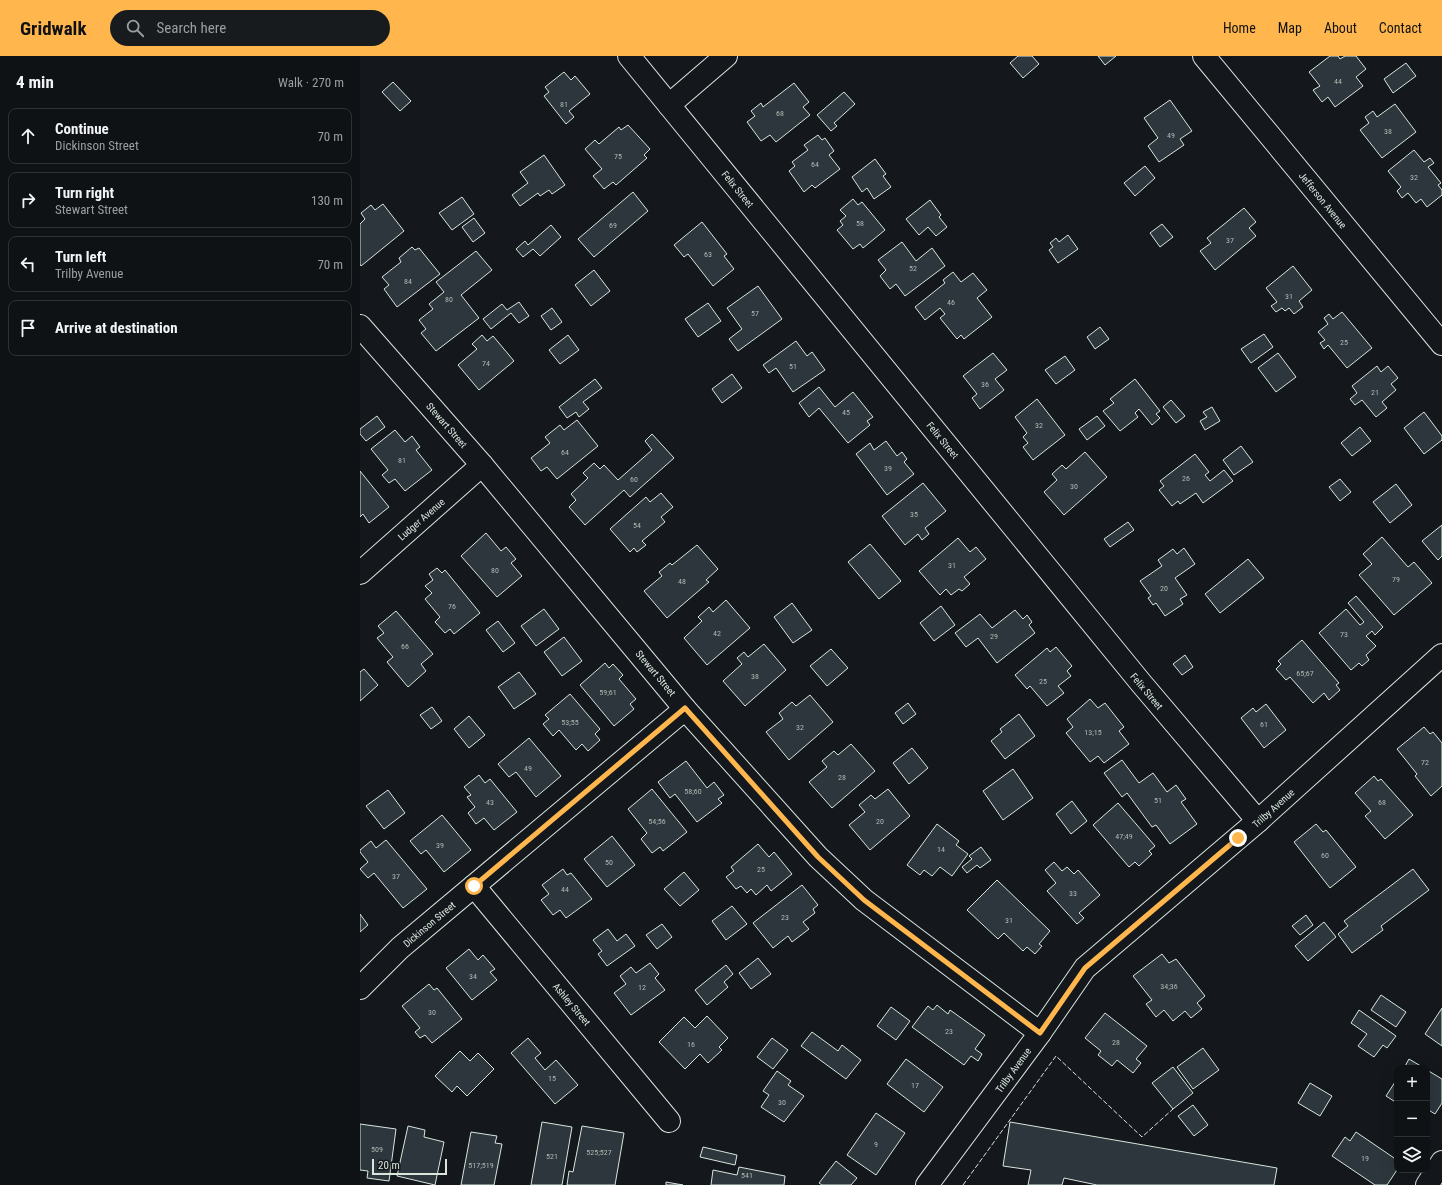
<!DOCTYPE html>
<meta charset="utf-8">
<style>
:root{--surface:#0f1215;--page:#181b1e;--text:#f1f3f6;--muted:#9b9ea0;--line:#2f3234;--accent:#ffb74d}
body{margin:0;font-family:"Roboto Condensed",sans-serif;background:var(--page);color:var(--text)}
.controls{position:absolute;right:12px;bottom:12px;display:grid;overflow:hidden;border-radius:8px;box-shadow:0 4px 16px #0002}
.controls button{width:36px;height:36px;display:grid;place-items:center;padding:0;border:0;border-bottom:1px solid var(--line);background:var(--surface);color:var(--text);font:20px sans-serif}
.scale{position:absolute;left:12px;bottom:10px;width:75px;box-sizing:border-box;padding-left:4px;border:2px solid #d8e6dc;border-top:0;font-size:11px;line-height:14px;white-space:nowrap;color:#d8e6dc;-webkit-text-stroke:3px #14181c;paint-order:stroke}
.stop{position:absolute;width:12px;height:12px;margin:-9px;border:3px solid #ffb74d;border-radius:50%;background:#fff}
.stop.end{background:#ffb74d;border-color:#fff;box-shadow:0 1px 4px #0008}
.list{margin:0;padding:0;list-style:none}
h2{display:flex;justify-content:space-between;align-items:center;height:52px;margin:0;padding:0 16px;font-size:17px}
h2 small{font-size:13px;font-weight:400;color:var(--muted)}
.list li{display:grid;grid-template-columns:26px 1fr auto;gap:12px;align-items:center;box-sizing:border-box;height:56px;margin:0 8px 8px;padding:0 8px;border:1px solid var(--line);border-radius:8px}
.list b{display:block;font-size:15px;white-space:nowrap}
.list p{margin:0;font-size:13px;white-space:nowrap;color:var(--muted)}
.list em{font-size:13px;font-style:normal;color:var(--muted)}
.icon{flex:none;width:22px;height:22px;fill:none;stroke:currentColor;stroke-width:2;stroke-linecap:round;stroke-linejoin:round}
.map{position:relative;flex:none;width:1082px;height:1129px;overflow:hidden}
header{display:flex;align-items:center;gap:24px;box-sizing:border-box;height:56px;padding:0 20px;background:var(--accent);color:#111}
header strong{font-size:19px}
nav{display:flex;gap:22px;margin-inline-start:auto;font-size:14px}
.search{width:280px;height:36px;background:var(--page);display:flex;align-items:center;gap:10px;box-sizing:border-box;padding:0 14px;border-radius:22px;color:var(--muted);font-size:15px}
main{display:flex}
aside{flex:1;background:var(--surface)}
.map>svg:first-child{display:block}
.building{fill:#2c363c;stroke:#d8e6dc}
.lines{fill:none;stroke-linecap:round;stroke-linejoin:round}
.street-casing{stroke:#d8e6dc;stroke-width:24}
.street{stroke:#14181c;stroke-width:22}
.fence{stroke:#d8e6dc;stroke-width:1;stroke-dasharray:5 2;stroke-linecap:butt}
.route{stroke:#ffb74d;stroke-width:5}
.labels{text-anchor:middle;stroke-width:3;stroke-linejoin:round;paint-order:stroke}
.number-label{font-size:8px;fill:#adbab4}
.street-label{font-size:10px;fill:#d8e6dc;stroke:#14181c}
</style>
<header>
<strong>Gridwalk</strong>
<div class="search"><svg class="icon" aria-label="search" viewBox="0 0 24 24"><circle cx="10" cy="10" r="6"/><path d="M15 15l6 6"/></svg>Search here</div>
<nav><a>Home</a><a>Map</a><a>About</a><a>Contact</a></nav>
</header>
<main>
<aside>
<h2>4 min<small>Walk · 270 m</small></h2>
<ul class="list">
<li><svg class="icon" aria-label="ahead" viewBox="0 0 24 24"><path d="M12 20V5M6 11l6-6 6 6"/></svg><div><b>Continue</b><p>Dickinson Street</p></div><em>70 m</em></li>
<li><svg class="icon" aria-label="right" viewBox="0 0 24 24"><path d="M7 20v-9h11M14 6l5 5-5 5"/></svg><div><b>Turn right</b><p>Stewart Street</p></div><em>130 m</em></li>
<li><svg class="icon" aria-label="left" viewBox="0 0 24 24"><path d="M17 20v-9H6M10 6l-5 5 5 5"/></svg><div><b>Turn left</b><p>Trilby Avenue</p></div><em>70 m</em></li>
<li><svg class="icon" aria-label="arrive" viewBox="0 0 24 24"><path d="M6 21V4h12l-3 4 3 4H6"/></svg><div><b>Arrive at destination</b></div></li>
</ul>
</aside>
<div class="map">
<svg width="1082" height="1129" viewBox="0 0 1082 1129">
<rect width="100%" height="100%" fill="#14181c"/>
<g class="building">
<polygon points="658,0 672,0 679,8 663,22 650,7"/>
<polygon points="738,0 756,0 745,9"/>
<polygon points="970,0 978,0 980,3 985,0 996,0 1006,13 996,21 1003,30 975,51 968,41 962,46 953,34 960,30 949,16"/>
<polygon points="1046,7 1056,20 1033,37 1024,23"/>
<polygon points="204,16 211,24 215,20 230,38 209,55 214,61 206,68 184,40 189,36 185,31"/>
<polygon points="33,26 51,45 40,55 22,36"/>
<polygon points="434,27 449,46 443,51 450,59 416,86 410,79 401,85 387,66 395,60 391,55 401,47 403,51"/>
<polygon points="484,36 495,48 474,67 477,70 471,75 457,59"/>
<polygon points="810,44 832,75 820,83 824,89 799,106 788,90 798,82 784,62"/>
<polygon points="1035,48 1056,76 1022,102 1000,74 1009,67 1005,61 1013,55 1017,61"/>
<polygon points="268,69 290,93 284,99 287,102 256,129 253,126 244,133 233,120 242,113 225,93 235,84 239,88 259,71 261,74"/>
<polygon points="458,79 462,84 465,82 474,95 469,99 480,113 455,132 452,129 444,136 429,115 435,110 432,106 448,94 444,89"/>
<polygon points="1054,94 1064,106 1070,102 1074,107 1068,111 1081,127 1078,129 1082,134 1082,139 1067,151 1061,143 1056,147 1048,137 1042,142 1037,135 1041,131 1028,115"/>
<polygon points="184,99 205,129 192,138 189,134 180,140 178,137 160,150 152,139 168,127 160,116"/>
<polygon points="515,103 526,118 523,120 531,131 514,143 507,132 502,136 492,121"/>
<polygon points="785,110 795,122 775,140 764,127"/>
<polygon points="273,136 288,155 234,201 218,183"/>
<polygon points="102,141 114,158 92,174 79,157"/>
<polygon points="493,143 498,149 502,146 525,174 503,192 500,188 493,193 477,174 483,169 480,165 486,160 480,154"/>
<polygon points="570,144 581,159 579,161 587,171 576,180 568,171 559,179 546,163"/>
<polygon points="23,148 44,175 1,210 0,208 0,168 5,163 1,157 11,149 15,154"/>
<polygon points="884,152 896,166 889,172 896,180 855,214 840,195 851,187 847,182"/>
<polygon points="114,162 125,177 113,186 102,171"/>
<polygon points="342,166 367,198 364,200 374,213 353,230 328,198 324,201 314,189"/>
<polygon points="802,168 813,181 800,191 790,177"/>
<polygon points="191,169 201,181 180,200 173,193 163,201 156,193 165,185 168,189"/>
<polygon points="708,179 718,193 698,207 689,194 693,191 690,187 696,182 699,186"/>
<polygon points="542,186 556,205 572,192 585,210 545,240 536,228 530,233 520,220 526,214 518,204"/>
<polygon points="52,191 55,194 59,192 80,218 37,251 24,233 29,229 22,221 41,206 39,202"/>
<polygon points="116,195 132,214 101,239 119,262 76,295 61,277 66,273 59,264 73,253 69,248 84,236 76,226"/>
<polygon points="933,210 952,234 939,245 943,251 934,258 929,252 925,255 922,252 916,256 911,250 917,246 906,232"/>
<polygon points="234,214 250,235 231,250 215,229"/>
<polygon points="593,216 601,226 613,217 627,234 617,242 632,261 604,283 601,279 597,283 580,262 585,258 580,252 565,264 555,251 585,227 583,224"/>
<polygon points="398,230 422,263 378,295 369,283 382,273 367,252"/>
<polygon points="159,246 169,260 159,267 151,257 131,273 123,263 142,248 147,254"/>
<polygon points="348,247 361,265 338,281 325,263"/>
<polygon points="192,252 202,266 191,274 181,260"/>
<polygon points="982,256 1012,292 987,312 968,289 964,293 960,287 965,284 958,276 968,268 964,262 969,258 973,263"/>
<polygon points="740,271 749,283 735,293 727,281"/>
<polygon points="904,278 913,291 891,307 881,293"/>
<polygon points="122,279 127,285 133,280 154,305 119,334 98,309 117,293 112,288"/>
<polygon points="208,279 219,294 200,308 189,294"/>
<polygon points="436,285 447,300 452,296 465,314 433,336 416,312 409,317 403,309"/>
<polygon points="633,297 647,314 635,323 644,334 620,353 612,342 617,338 603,320"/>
<polygon points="918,297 936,321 916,336 898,312"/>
<polygon points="705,300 715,314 696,328 685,314"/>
<polygon points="1017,310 1021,316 1028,310 1038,322 1031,328 1036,334 1022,346 1027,352 1016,361 1002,344 995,349 990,343 997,337 992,330"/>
<polygon points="372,318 382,332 362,347 352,333"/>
<polygon points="235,323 242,332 223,346 229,353 219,361 216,356 207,362 199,351"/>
<polygon points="775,323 800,355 796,358 800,362 792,369 779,353 775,357 778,361 760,375 743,355 754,347 750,343"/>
<polygon points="459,331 475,351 493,336 513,361 507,365 510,369 488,387 459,352 449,361 439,347"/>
<polygon points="677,343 705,379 673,404 663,391 668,387 663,381 667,377 655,361"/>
<polygon points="811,344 825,360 816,367 803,351"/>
<polygon points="852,351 860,365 845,374 840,365 847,361 843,356"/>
<polygon points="1064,356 1082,380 1082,384 1064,398 1044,372"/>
<polygon points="17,360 25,371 6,385 0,378 0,373"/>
<polygon points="737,360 745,370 727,384 719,373"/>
<polygon points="217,364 238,390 197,423 187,411 181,415 171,402 190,387 185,381 200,369 204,374"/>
<polygon points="1000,371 1011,385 992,400 981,387"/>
<polygon points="35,374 45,386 52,380 60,391 56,394 72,414 45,435 35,423 29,427 22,419 28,414 11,393"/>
<polygon points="292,378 314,402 270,441 264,434 225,469 209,451 216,444 211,438 228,422 223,417 234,407 240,413 244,409 258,424 292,394 285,385"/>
<polygon points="526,385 537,400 542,396 547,403 544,406 554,418 527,439 496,398 510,387 514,394"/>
<polygon points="881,390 893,406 874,419 863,404"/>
<polygon points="725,396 747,421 704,459 684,436 697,424 692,418 702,409 706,413"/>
<polygon points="835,398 849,416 845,419 850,425 864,414 873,425 843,447 836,437 820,448 818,445 812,450 799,434 804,430 800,425"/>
<polygon points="0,415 29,451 9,467 3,458 0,461"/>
<polygon points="980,423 991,436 980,445 969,431"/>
<polygon points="563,427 586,455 565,472 569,478 562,484 558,478 545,489 522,460"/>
<polygon points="1036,428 1052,449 1030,467 1013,446"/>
<polygon points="301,437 313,451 301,461 305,466 282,485 286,489 277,496 274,492 270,496 250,473 286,441 290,446"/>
<polygon points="768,466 774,474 750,491 744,483"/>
<polygon points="1082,469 1082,500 1078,504 1062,485"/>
<polygon points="126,477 141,495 146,491 156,503 151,507 162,520 137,541 101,500"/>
<polygon points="1022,481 1048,511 1054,506 1072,527 1034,559 999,519 1012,508 1003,498"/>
<polygon points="598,482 610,496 616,491 626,503 604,521 610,528 602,535 599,533 591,539 586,533 580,539 559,515"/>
<polygon points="510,488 541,525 519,543 488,506"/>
<polygon points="337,489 358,513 346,524 349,526 307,562 284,535 302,520 299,516 310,507 312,509"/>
<polygon points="824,492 835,508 815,522 827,539 820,543 823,548 805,560 796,547 793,549 788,542 791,540 780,525 802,510 798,504 813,493 817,498"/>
<polygon points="888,503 904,522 860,557 845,538"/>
<polygon points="77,512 82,517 85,514 120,557 94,578 90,573 85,577 75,566 80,561 65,543 72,537 65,530 73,524 69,518"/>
<polygon points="996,540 1023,571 1015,579 1012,575 1006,580 1016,590 1006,599 1009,604 1002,610 999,607 991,614 959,577 986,553 1000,569 1004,566 988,547"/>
<polygon points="366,544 390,572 347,609 324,582 342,565 338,561 349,551 353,556"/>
<polygon points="432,547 452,574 433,587 414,561"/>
<polygon points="581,550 595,569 574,585 560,567"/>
<polygon points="184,553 199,573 176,590 161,570"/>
<polygon points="655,554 663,563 667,559 672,566 669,569 675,577 637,607 618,582 606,591 595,577 620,558 632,572"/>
<polygon points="36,555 73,598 61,608 66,615 48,631 27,606 33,601 17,582 24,577 18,570"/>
<polygon points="138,565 155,587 143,596 126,574"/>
<polygon points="204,581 222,605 202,620 184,596"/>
<polygon points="942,584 979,627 976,629 980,634 969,644 964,637 953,647 930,621 926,624 916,613 921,608 918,605"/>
<polygon points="404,588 426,614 385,650 363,625 382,608 377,602 384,596 388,601"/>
<polygon points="696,591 712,610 707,615 711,620 698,630 704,637 687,650 670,630 667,633 655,619 687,592 690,596"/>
<polygon points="471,593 488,612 467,630 450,610"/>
<polygon points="825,599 833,611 822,619 813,608"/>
<polygon points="245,607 249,612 253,608 263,619 259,623 276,643 270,648 274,653 254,670 220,629"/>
<polygon points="4,613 18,629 0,645 0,616"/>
<polygon points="159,616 176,638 154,653 138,631"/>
<polygon points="210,638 240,673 235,678 240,684 228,695 222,688 216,694 199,674 193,680 183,668 189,663 185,659"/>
<polygon points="450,639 473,666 429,704 406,676 423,663 419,657 432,646 436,650"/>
<polygon points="730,643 738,652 745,647 764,671 759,675 769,688 744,707 738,700 730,706 706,677 713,671 707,663"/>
<polygon points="548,647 556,658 543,668 535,657"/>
<polygon points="906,648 926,674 904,692 881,662 893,652 896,656"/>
<polygon points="72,651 82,665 71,673 60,659"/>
<polygon points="659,658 675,680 645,703 631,685 642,676 640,673"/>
<polygon points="109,660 125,679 109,692 94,673"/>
<polygon points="1064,671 1070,678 1073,676 1082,687 1082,730 1071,740 1055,720 1057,718 1037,693"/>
<polygon points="169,682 201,720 176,741 156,716 149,721 138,708"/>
<polygon points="491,688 515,715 472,752 449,726 467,711 462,705 474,695 478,699"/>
<polygon points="552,692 568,712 549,728 533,707"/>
<polygon points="762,704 779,727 793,717 807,736 816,729 826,743 821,746 837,768 810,788 796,769 792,771 767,737 762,741 744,717"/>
<polygon points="326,705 347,732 354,726 364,739 358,743 362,747 337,766 315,738 310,742 298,726"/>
<polygon points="653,713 673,742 643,764 623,735"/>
<polygon points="119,719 125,727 130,723 157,756 134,774 124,762 116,768 108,757 115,751 107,741 111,739 104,731"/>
<polygon points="1014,720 1018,725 1021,723 1053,759 1025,783 1005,760 1011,755 995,737"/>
<polygon points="292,733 327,776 303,795 300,791 292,797 281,783 287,777 268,753"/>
<polygon points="528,733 550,760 510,794 489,769 505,756 499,749 511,739 515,743"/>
<polygon points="28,734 45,757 24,773 6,750"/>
<polygon points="712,745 727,765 711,778 696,758"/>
<polygon points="758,747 795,790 789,795 792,798 779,810 775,806 769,811 733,769"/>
<polygon points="82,759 111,794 84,816 66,794 61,798 50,785"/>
<polygon points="577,768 599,785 596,789 608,798 592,820 580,811 572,820 564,814 560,819 547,809"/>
<polygon points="956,768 963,776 966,774 996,811 970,832 934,786"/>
<polygon points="252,780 275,809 247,831 224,803"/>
<polygon points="26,784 67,833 43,852 14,817 8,822 0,813 8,806 0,796 0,794 11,785 16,792"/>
<polygon points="398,788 409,801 414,796 432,818 411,835 407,829 396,839 391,833 387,837 381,830 376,833 366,821 374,815 371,811"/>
<polygon points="621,791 631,804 620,812 617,809 607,817 602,811 612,803 609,800"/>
<polygon points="694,806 702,815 707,811 714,818 718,814 740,839 719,857 724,862 717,868 687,835 696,827 685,814"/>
<polygon points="203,813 207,819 211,817 232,843 206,862 200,854 193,859 181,844 189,838 182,829"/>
<polygon points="1053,813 1069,834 1021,870 1023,874 992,897 978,878 988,870 984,865"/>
<polygon points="324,816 339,834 320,850 304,833"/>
<polygon points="637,824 690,875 679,888 682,890 675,898 667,891 663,895 644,877 638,883 607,854"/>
<polygon points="442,829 458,849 453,853 455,857 443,866 449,873 432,886 428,880 413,892 393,867"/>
<polygon points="372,850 387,868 366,884 352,865"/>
<polygon points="0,858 8,869 0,876"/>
<polygon points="946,859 953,869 940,879 932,870"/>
<polygon points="964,866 976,881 948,905 935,890"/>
<polygon points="302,868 312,881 297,893 286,879"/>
<polygon points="248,873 257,885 266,878 275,890 247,910 238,898 242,895 233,884"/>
<polygon points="109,893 118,904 123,899 135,913 130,916 137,924 112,944 86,912"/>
<polygon points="802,898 809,907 816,903 845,940 837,947 842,953 831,962 825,955 813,965 804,954 796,961 786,948 792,944 773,920"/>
<polygon points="398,902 411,918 391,933 379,917"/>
<polygon points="290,907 299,918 295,922 305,934 271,959 254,937 266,928 260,920 271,911 276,917"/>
<polygon points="366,909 373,918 364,926 368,931 347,949 335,934"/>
<polygon points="69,928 74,934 77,932 102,963 72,987 65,979 60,982 55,976 60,972 42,950"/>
<polygon points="1021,939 1046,956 1036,971 1011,954"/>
<polygon points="577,949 588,958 590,954 625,979 615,993 622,998 618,1005 611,1000 604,1009 552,971 568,950 573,954"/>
<polygon points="531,951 550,965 536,984 517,970"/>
<polygon points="1082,952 1082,990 1065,978"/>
<polygon points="999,954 1036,980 1027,992 1023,989 1014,1001 998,990 1007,978 991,967"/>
<polygon points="745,957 787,990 776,1003 781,1007 773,1017 757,1004 752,1010 738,999 741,995 725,982"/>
<polygon points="347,960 368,982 359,991 362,994 348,1007 340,998 325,1013 299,986 324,961 335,972"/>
<polygon points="452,976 478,995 482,989 501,1004 486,1023 441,990"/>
<polygon points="168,982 181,997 175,1002 185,1014 196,1004 218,1029 195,1048 151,997"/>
<polygon points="412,982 428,994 413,1013 397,1001"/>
<polygon points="843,992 859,1014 833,1033 817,1011"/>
<polygon points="100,995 110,1005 118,997 134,1013 107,1040 97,1030 92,1036 75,1020"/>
<polygon points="546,1003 583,1031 564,1056 527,1028"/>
<polygon points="1049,1003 1064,1012 1044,1012"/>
<polygon points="813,1011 833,1037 813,1053 792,1027"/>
<polygon points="1067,1014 1082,1023 1082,1047 1075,1058 1067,1053"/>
<polygon points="417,1015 431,1025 428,1029 444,1040 424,1066 401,1051 409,1039 403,1035"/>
<polygon points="1037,1023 1037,1047 1026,1040"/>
<polygon points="950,1027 972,1040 960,1060 938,1047"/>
<polygon points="833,1049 848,1069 834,1080 818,1060"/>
<polygon points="516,1057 545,1077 516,1119 487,1099"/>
<polygon points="182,1066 212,1071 202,1129 171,1129"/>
<polygon points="650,1066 917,1112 914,1129 737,1129 704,1122 702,1129 668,1129 671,1114 643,1110"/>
<polygon points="0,1068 36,1073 29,1125 7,1122 8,1115 0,1114"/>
<polygon points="48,1070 65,1074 64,1081 84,1086 75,1129 37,1120"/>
<polygon points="222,1070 264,1077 255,1129 207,1129 209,1115 213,1116"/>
<polygon points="111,1076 137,1080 135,1087 142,1088 134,1129 101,1129"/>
<polygon points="996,1076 1037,1104 1037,1114 1027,1129 1015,1129 972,1100 985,1081 990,1085"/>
<polygon points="343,1091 377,1099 375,1109 340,1101"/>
<polygon points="476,1105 497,1122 491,1129 462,1129 459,1127"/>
<polygon points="379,1111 425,1120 424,1129 351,1129 353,1114 377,1119"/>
<polygon points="306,1126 323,1129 306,1129"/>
</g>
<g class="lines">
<defs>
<g id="street">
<polyline points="269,0 781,627 898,765"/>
<polyline points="844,0 1082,288"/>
<polyline points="309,49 366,0"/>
<polyline points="0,270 122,409 325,653 458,801 504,844 680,977"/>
<polyline points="0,517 122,409"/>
<polyline points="114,830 309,1065"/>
<polyline points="0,932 40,892 325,653"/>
<polyline points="567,1129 680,977 725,912 898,765 1082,599"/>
<polyline points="1067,1129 1082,1106"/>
</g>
</defs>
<use href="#street" class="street-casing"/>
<use href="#street" class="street"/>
<polyline class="fence" points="603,1129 696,1000 782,1081 813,1053"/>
</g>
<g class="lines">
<polyline class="route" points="114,830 325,652 458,801 504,844 680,977 725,912 878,782"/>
</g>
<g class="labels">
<g class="number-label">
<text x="978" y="28">44</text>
<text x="204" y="51">81</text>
<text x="420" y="60">68</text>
<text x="1028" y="78">38</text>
<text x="811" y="82">49</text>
<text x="258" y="103">75</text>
<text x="455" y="111">64</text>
<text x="1054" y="124">32</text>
<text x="500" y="170">58</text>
<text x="253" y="172">69</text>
<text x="870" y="187">37</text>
<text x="348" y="201">63</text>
<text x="553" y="215">52</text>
<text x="48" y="228">84</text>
<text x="929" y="243">31</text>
<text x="89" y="246">80</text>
<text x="591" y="249">46</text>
<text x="395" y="260">57</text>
<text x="984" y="289">25</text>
<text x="126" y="310">74</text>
<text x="433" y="313">51</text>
<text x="625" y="331">36</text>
<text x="1015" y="339">21</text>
<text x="486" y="359">45</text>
<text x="679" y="372">32</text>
<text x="205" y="399">64</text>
<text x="42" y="407">81</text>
<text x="528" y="415">39</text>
<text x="826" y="425">26</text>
<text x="274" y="426">60</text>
<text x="714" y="433">30</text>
<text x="554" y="461">35</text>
<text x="277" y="472">54</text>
<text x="592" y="512">31</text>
<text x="135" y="517">80</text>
<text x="1036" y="526">79</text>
<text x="322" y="528">48</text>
<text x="804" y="535">20</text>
<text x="92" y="553">76</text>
<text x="357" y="580">42</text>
<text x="984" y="581">73</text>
<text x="634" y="583">29</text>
<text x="45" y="593">66</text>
<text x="945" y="620">65;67</text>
<text x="395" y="623">38</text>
<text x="683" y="628">25</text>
<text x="248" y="639">59;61</text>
<text x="210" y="669">53;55</text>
<text x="904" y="671">61</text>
<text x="440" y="674">32</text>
<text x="733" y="679">13;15</text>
<text x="1065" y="709">72</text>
<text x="168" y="715">49</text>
<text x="482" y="724">28</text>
<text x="333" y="738">58;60</text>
<text x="798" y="747">51</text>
<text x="130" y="749">43</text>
<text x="1022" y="749">68</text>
<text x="297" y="768">54;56</text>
<text x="520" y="768">20</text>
<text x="764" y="783">47;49</text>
<text x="80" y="792">39</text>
<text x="581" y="796">14</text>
<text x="965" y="802">60</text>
<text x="249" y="809">50</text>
<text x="401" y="816">25</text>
<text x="36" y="823">37</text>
<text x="205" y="836">44</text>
<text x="713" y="840">33</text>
<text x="425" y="864">23</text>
<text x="649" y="867">31</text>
<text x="113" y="923">34</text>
<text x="809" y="933">34;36</text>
<text x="282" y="934">12</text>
<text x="72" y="959">30</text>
<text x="589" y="978">23</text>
<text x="756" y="989">28</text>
<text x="331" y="991">16</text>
<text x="192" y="1025">15</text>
<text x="555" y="1032">17</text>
<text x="422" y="1049">30</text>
<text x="516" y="1091">9</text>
<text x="17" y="1096">509</text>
<text x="239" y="1099">525;527</text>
<text x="192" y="1103">521</text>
<text x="1005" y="1105">19</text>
<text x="121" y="1112">517;519</text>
<text x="387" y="1122">541</text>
</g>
<g class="street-label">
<text transform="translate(378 133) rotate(51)" y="4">Felix Street</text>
<text transform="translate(963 144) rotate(51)" y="4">Jefferson Avenue</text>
<text transform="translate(87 369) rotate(49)" y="4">Stewart Street</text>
<text transform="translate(583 384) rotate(51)" y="4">Felix Street</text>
<text transform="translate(61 463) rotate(-41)" y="4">Ludger Avenue</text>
<text transform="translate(296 617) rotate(50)" y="4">Stewart Street</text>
<text transform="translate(787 635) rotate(50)" y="4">Felix Street</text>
<text transform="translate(913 752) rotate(-42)" y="4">Trilby Avenue</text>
<text transform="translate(69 868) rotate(-40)" y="4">Dickinson Street</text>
<text transform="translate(212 948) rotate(50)" y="4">Ashley Street</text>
<text transform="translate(653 1014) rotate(-54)" y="4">Trilby Avenue</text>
</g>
</g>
</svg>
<div class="controls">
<button>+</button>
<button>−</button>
<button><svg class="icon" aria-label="layers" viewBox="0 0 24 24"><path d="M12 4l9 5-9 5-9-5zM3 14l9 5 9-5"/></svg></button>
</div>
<div class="scale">20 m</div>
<div class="stop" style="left:114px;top:830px"></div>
<div class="stop end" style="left:878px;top:782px"></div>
</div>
</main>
